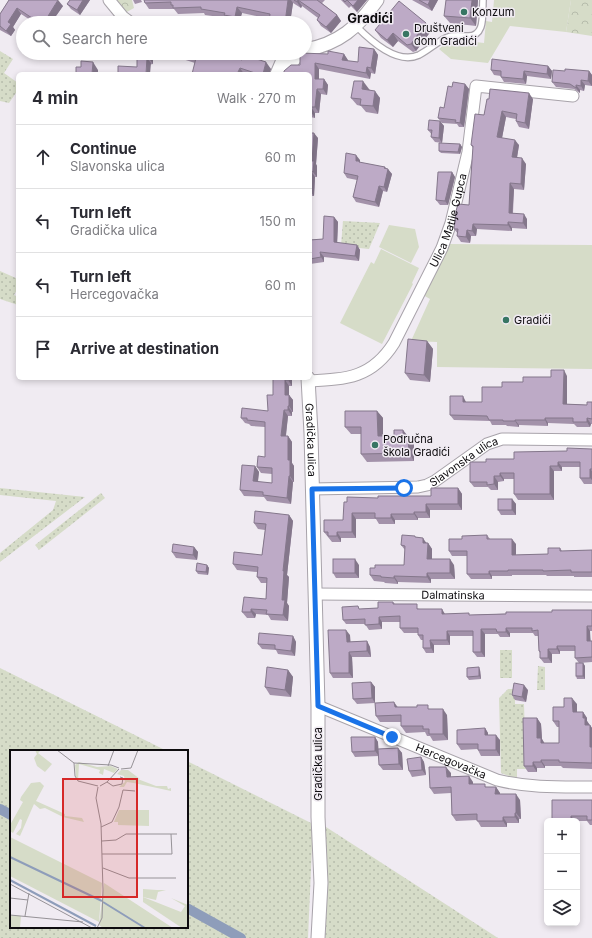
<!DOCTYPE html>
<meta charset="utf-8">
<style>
:root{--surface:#fff;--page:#f2f2f3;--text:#2b2b33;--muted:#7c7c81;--line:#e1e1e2}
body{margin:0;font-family:Inter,sans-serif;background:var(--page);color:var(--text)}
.controls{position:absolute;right:12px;bottom:12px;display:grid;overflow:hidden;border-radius:6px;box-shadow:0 2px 6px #0003}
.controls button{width:36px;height:36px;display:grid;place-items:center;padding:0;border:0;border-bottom:1px solid var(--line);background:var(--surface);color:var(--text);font:20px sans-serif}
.stop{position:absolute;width:12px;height:12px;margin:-9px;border:3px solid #1a73e8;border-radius:50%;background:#fff}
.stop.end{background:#1a73e8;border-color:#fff;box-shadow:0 1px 4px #0008}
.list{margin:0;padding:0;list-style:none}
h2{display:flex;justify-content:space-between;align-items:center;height:52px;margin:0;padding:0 16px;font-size:17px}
h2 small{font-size:13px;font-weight:400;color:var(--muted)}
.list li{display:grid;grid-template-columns:26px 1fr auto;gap:12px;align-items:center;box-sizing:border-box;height:64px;padding:0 16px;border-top:1px solid var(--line)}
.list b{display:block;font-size:15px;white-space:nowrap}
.list p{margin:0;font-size:13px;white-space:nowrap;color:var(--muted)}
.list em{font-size:13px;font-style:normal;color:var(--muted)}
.icon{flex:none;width:22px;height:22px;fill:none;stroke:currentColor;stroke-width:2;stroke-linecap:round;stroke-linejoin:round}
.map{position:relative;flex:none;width:592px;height:938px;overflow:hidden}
.search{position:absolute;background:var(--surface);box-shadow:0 2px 6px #0003;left:16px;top:16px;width:296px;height:44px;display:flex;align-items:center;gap:10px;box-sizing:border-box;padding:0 14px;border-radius:22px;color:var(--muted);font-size:15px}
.panel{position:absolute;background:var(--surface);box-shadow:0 2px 6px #0003;left:16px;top:72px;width:296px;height:308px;border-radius:6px}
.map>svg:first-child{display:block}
.grass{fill:url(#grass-dots)}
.forest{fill:url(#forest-crowns)}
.park{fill:#d6dcc8}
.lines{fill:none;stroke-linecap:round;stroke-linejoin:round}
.canal{stroke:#8e9dba;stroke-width:10}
.service-casing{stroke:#a8a3aa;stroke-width:8}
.minor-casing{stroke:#a8a3aa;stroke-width:13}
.tertiary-casing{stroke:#a8a3aa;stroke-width:15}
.service{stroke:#fff;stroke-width:5.5}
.minor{stroke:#fff;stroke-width:11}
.tertiary{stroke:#fff;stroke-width:13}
.wall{fill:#a392aa}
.shaded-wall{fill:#84778b}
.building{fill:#bdaac6;stroke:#84778b}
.route{stroke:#1a73e8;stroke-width:5}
.poi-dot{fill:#377663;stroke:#f0ebf2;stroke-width:1.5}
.labels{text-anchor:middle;stroke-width:3;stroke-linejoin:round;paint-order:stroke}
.poi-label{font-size:11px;fill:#0e0c0f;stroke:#f0ebf2;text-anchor:start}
.street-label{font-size:11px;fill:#0e0c0f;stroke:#f0ebf2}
.quarter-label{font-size:13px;font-weight:bold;fill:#0e0c0f;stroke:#f0ebf2}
.inset-river{fill:none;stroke:#8e9dba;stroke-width:2}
.inset-road{fill:none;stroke:#969297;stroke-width:1}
.view{fill:#d62828;fill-opacity:0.15;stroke:#d62828;stroke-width:2}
.inset-edge{fill:none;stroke:#0e0c0f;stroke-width:2}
</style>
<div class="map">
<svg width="592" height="938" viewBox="0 0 592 938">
<defs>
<pattern id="grass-dots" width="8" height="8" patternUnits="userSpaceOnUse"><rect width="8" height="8" fill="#d6dcc8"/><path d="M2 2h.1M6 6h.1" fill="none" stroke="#b6bcab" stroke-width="1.8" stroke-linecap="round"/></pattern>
<pattern id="forest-crowns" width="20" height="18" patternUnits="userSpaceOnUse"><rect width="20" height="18" fill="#d6dcc8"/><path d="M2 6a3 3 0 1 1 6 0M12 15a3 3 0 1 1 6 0" fill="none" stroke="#b6bcab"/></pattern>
</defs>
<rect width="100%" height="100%" fill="#f0ebf2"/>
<g class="grass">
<polygon points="0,51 13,59 4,73 18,83 18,90 9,103 0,101"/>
<polygon points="343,221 380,223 369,249 341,246"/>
<polygon points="0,271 18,279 18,288 14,295 18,297 18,305 0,299"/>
<polygon points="0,488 85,497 0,562 0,553 53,510 56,501 0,495"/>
<polygon points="101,493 105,498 39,550 35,545"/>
<rect x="500" y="650" width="12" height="28"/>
<polygon points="538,666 545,667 545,690 537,690"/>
<polygon points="0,668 167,751 11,751 11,927 187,927 187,761 313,824 308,938 0,938"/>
<polygon points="508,689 515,689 515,704 524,704 526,769 517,769 517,779 501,773 499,698"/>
<polygon points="326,827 498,938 321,938"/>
</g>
<g class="forest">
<polygon points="115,0 132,0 134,8 125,13"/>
<polygon points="571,0 592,0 592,36 566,32"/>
</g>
<g class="park">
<polygon points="494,0 571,0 566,32 510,26 488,63 451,59 439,49 450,39 484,43 486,21 492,22"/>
<polygon points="389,225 415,229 419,247 411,263 379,247"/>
<polygon points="448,244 592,245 592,369 437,367 437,342 411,341 430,299 423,295"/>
<polygon points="381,249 419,268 412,283 413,284 382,344 340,323 371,262 374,264"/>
</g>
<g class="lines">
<g class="canal">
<polyline points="0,809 11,815"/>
<polyline points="187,908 241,938"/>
</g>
<defs>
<path id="service" d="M356 26C371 41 397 65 419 55 429 50 438 41 448 37 454 35 461 36 467 36 486 37 482 14 483 0"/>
<g id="minor">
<polyline points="109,0 123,17 131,23"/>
<path id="s1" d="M308 381C347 379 372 378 394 343L442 248 451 223 468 152 476 86 573 96"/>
<path id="s2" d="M312 489 418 487 427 485 435 481 487 444 502 439 592 440"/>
<path id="s3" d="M315 594 592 596"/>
<path id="s4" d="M318 706 497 780C529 788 560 787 592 787"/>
</g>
<g id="tertiary">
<path d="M305 50C339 44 358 27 377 0"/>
<path d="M282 53 283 60 288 63C293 62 296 58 295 53"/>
<polyline points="277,74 283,60"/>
<path id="s5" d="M308 378 311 433 318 706V817L321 883 318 938"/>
</g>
</defs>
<use href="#service" class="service-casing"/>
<use href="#minor" class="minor-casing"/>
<use href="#tertiary" class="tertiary-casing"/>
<use href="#service" class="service"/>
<use href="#minor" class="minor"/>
<use href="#tertiary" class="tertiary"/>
</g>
<g class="wall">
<polygon points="9,0 63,6 51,23 35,23 21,14 13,27 15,30 11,36 0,30 0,14"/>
<polygon points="70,0 90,0 80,15 71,9 67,4"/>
<polygon points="133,0 141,0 142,2 135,4"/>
<polygon points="144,0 325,0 322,3 337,15 341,21 331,33 321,26 317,20 318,18 302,6 301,8 293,3 290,23 269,23 270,19 242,13 239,23 237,23 228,21 227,18 205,15 204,13 178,14 174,9 149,9 145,3"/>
<polygon points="341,0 367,0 357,12 351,6 349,8"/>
<polygon points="412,0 438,0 432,11"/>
<polygon points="478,0 476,26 450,23 444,16"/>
<polygon points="375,30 431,31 416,51 413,52 398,41 393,47 381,38"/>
<polygon points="374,49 378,55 375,74 371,73 370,79 319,69 319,79 324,79 328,85 327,95 321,94 319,113 315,113 315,118 310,117 310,74 300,65 344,54 348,61 358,62"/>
<polygon points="100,53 153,53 153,64 137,67 137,54 116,53 116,57 103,57"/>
<polygon points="168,53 224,53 242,60 271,69 269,74 193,74 195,63 170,55"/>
<polygon points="548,66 552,71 551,79 527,76 526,84 504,82 501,77 501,76 494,75 491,70"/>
<polygon points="565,71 589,71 592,75 592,86 585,85 584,91 580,90 580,93 574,89 556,87 552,82"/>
<polygon points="465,84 469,89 464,127 459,127 457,124 442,123 438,118 444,108 452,87"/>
<polygon points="369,89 380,98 378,114 366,112 361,106 357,105 351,98"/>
<polygon points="489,99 533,99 529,129 519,127 516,121 516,119 506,117 502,138 519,145 517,158 526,164 524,190 514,189 513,213 527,219 527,229 512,228 512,231 477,229 476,236 471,236 470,243 461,242 457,236 458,234 454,229 469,205 473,148 471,145 484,115"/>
<polygon points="440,121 444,126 442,143 435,142 431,137 432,135 428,130"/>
<polygon points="310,133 318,138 316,164 317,166 317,177 315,177 314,196 310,196"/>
<polygon points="460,144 462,147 460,154 441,153 439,151"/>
<polygon points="360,160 360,163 385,167 392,174 387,192 383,191 379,207 356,202 353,197 357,180 347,178 344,173"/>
<polygon points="452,172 455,177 448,205 440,205 436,200"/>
<polygon points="334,217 338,222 337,243 357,245 360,250 359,261 324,257 324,262 310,264 310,240 323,239"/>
<polygon points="427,341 433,349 430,382 410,380 405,373"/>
<polygon points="567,376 567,404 587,405 592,402 592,424 591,424 590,427 577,427 574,424 548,423 548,426 519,425 519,427 507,426 506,425 492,425 490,421 454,420 450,415 466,402 482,402 502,387 523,382 551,377"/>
<polygon points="273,378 292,378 292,386 289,386 289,395 293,400 293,412 292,412 292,416 288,416 286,436 288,436 292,442 292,463 294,466 294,482 293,482 291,504 267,501 264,497 244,496 240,490 255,466 259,472 258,482 272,483 272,474 261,473 257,467 265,457 265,427 251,426 249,424 245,423 241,418 268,411 273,395"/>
<polygon points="377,411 383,418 383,436 408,436 414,444 414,461 367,462 361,454 361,434 351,434 345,427"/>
<polygon points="592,449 592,484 584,484 580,478 580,467 562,467 562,471 554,471 554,500 518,500 514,494 514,479 504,479 504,481 498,482 498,490 491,490 488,487 474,487 470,482 486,462 514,459 567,451"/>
<polygon points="458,488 462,494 462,510 430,510 430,518 418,518 418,520 395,520 395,524 379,524 376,519 356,519 356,538 341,538 341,542 332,542 324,532 343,520 347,502 378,498 431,496"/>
<polygon points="512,499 516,504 516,515 501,515 498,510"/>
<polygon points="289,515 293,521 287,575 289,577 287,603 289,606 288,621 271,620 268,615 256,614 255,618 247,618 242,612 266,599 267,583 261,583 257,577 257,572 237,570 233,564 262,555 265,530 258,529 254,523"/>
<polygon points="487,535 490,539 516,544 516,555 548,554 560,548 562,551 592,550 592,577 574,577 574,576 547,576 546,575 512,575 512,576 492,576 492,579 471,579 467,574 467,556 452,556 449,551 462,539"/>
<polygon points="417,537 427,543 428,543 432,549 432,559 454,565 455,579 431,579 431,583 398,582 398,584 385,583 384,582 374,581 370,575 375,568 404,565 405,550 401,545"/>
<polygon points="194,547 198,552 197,560 176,558 172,552"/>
<polygon points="207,565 209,568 208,575 198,574 196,571"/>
<polygon points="359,565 359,578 336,578 333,573"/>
<polygon points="393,602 395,604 445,614 470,615 552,612 592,610 592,631 590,631 590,641 592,641 592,662 579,663 575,658 575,651 560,651 560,654 552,654 552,663 544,663 540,658 540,653 539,651 538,636 535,636 533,633 510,633 510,637 500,637 498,634 485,634 485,657 477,657 473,652 473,636 450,636 450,645 434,645 434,653 426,653 423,648 423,640 421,640 418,635 418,633 404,633 400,628 400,622 382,622 382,629 369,630 365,624 346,624 343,620 360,609 378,608"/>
<polygon points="350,635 350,642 367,641 370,647 371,657 352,657 353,678 333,678 330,673"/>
<polygon points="293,636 296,642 295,656 278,654 276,650 262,649 258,644"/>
<polygon points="583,663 585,666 585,679 577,679 576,676"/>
<polygon points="288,670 293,677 291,697 270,695 265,687"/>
<polygon points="480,670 481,679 469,680 467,677"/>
<polygon points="371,682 375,687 375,703 398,707 431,709 447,715 448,740 433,741 430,736 427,736 425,732 406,733 401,726 401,722 380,722 376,716 375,703 357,704 353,699"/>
<polygon points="528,690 526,702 515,700 512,695"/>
<polygon points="577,704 577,712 583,712 587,718 587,721 592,728 592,769 563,768 561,766 545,766 545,768 537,768 537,772 528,772 524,766 537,718 541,724 542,739 544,743 559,743 559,727 557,727 553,721 564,707"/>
<polygon points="485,728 488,733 488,735 500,740 500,756 481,756 478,750 478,749 461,750 457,744"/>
<polygon points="375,737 378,742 378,749 398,748 402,753 403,770 383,770 379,765 379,756 355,757 352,752"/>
<polygon points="421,757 424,762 426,775 412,777 409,771"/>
<polygon points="451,773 451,777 473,782 473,784 487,787 496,787 500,793 500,794 520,800 521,819 519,819 519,823 507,823 507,827 481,827 477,820 456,821 452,815 451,793 434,794 430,788"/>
<polygon points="592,800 592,825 590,825 587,821 550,821"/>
</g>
<g class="shaded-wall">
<polygon points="58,0 63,6 51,23 46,23 45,21"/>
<polygon points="83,0 90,0 80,15 77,10"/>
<polygon points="288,0 291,0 293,3 290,23 285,23"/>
<polygon points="298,0 302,6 301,8 297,2"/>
<polygon points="358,0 367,0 357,12 353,6"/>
<polygon points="430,0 438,0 432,11 428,5"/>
<polygon points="472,0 478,0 476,26 470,18"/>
<polygon points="237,7 242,13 239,23 235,17"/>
<polygon points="17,8 21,14 13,27 15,30 11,36 6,31 8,22"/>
<polygon points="337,15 341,21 331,33 326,27"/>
<polygon points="426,23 431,31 416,51 411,44"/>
<polygon points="393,33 398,41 393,47 387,40"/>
<polygon points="374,49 378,55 375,74 371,68"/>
<polygon points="149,53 153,53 153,64 149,58"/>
<polygon points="344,54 348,60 347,66 342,60"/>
<polygon points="147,58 151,63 150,74 146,74"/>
<polygon points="93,62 98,70 98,74 92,74"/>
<polygon points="266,62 271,69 269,74 263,74"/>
<polygon points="315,63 319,69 319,84 315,79"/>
<polygon points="548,66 552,71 551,79 547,74"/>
<polygon points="367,67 371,73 370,79 366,73"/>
<polygon points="240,68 244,74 237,74"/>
<polygon points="524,71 527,76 526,84 523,79"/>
<polygon points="589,71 592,75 592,86 588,81"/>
<polygon points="324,79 328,85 327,95 323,89"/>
<polygon points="581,80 585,85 584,91 581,86"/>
<polygon points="363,81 369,89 368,97 362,89"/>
<polygon points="465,84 469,89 464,127 460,123"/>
<polygon points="576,85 580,90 580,93 576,88"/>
<polygon points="317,89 321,94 319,113 315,107"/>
<polygon points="375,91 380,98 378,114 373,106"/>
<polygon points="529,93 533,99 529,129 525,123"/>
<polygon points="311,107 315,113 315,118 311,112"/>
<polygon points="502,111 506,117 501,143 497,137"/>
<polygon points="440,121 444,126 442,143 439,138"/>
<polygon points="314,133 318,138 316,164 317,166 317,177 313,172 312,161"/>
<polygon points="515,140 519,145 516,163 512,157"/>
<polygon points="460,144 462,147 460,154 458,152"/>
<polygon points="356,155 360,160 360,162 363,166 356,161"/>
<polygon points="522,158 526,164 524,190 521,184"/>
<polygon points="385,167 387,171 388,169 392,174 387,192 384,187"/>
<polygon points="311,171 315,177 314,196 310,191"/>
<polygon points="452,172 455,177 448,205 445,201"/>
<polygon points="510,183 514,189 512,219 509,213"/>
<polygon points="379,186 383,191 379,207 375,202"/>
<polygon points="524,214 527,219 527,229 523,223"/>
<polygon points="334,217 338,222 337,247 334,242"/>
<polygon points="508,222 512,228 512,231 508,225"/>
<polygon points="473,224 477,229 476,236 472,231"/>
<polygon points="467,230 471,236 470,243 466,237"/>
<polygon points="357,245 360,250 359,261 355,256"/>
<polygon points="320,252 324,257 324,262 321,257"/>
<polygon points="427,341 433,349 430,382 424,375"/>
<polygon points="564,370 567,376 567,409 563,404"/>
<polygon points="288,378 292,378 292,386 288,380"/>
<polygon points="285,380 289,386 289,395 293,400 293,412 289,406 285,395"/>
<polygon points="463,396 466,402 463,402"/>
<polygon points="288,406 292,412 292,416 288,410"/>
<polygon points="284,410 288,416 285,442 281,436"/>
<polygon points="377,411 383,418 383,444 378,436"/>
<polygon points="545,418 548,423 548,426 545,420"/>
<polygon points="587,418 591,424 590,427 587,422"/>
<polygon points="515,420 519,425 519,427 515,421"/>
<polygon points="403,430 414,444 414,461 409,453 403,436"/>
<polygon points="288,436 292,442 292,463 294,466 294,482 290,476 288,460"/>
<polygon points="558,462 562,467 562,471 558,466"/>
<polygon points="255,466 259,472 257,487 253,481"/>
<polygon points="550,466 554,471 554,500 550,494"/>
<polygon points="590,469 592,471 592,480 590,478"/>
<polygon points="500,473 504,479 504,481 500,476"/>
<polygon points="289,476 293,482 291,504 287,498"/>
<polygon points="494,476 498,482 498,490 494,484"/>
<polygon points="458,488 462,494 462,510 458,504"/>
<polygon points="512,499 516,504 516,515 512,510"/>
<polygon points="426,504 430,510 430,518 426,512"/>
<polygon points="414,512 418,518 418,520 414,514"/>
<polygon points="352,513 356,519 356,538 352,532"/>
<polygon points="391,514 395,520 395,524 391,518"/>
<polygon points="289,515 293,521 287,575 289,577 287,603 289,606 288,621 283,615 282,600 283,571"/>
<polygon points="337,532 341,538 341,542 337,536"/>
<polygon points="423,538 427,544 423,543"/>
<polygon points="512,539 516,544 516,560 512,555"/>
<polygon points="428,543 432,549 432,565 427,559"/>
<polygon points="194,547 198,552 197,560 193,555"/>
<polygon points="355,559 359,565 359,578 355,573"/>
<polygon points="450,559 454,565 455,579 450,573"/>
<polygon points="207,565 209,568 208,575 206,572"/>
<polygon points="489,571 492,576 492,579 489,574"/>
<polygon points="427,573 431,579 431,583 427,577"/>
<polygon points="394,576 398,582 398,584 394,578"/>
<polygon points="251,609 256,614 255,618 251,612"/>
<polygon points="442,609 445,614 442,614"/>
<polygon points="379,617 382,622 382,629 379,624"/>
<polygon points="587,626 590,631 591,646 587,641"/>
<polygon points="506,628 510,633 510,637 506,632"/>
<polygon points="481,629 485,634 485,657 481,652"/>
<polygon points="346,630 350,635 351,647 347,642"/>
<polygon points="447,631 450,636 450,645 447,640"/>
<polygon points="293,636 296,642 295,656 291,651"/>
<polygon points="430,640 434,645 434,653 431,648"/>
<polygon points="367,641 370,647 371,657 367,651"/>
<polygon points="557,646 560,651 560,654 557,649"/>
<polygon points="548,649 552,654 552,663 548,658"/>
<polygon points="349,652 352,657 353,678 349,673"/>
<polygon points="583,663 585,666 585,679 583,676"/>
<polygon points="479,667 480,670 481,679 479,676"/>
<polygon points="288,670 293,677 291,697 285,690"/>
<polygon points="371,682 375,687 375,703 372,698"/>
<polygon points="524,685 528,690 526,702 522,697"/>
<polygon points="572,698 577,704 577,718 573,712"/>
<polygon points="394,702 399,709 395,707"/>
<polygon points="443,709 447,715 448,740 443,734"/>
<polygon points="583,712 587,718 587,721 589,724 589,731 585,725 583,718"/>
<polygon points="537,718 541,724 542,739 545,744 545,749 537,738"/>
<polygon points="590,725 592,728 592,749 590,747"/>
<polygon points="485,728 488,733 488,740 485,735"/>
<polygon points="496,735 500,740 500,756 496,750"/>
<polygon points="375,737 378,742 379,756 375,751"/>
<polygon points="398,748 402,753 403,770 399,764"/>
<polygon points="421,757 424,762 426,775 422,770"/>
<polygon points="541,760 545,766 545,768 541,762"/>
<polygon points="533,762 537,768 537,772 533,766"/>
<polygon points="446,767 451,773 451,783 447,777"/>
<polygon points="469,776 473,782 473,790 469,784"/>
<polygon points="496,787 500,793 500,800 495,794"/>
<polygon points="516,794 520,800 521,819 516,813"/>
<polygon points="515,813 519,819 519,823 515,817"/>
<polygon points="571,816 575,821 572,821 571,820"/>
<polygon points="503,817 507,823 507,827 503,821"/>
</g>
<g class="building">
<polygon points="9,0 58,0 45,21 48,23 38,23 38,22 17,8 8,22 11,24 6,31 0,26 0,14"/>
<polygon points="70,0 83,0 77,10 67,4"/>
<polygon points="144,0 288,0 285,23 269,23 270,14 237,7 235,17 224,15 225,13 201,9 201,7 173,8 173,5 171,5 171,2 145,3"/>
<polygon points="294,0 317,0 337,15 326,27 317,20 320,15 298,0 297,2"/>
<polygon points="343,0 358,0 353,6 347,0 345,2"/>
<polygon points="419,0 430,0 428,5"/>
<polygon points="446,0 472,0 470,18 444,16"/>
<polygon points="399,1 426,23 411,44 407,45 393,33 387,40 375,30"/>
<polygon points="359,47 374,49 371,68 367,67 366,73 315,63 315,79 324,79 323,89 317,89 315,107 311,107 311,112 310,112 310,74 284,74 284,71 291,65 300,65 300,53 328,54 328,51 344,54 342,60 358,62"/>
<polygon points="137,53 149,53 149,58 147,58 146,74 118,74 118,66 137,67"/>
<polygon points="179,53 222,53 242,60 244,55 266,62 263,74 258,74 240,68 237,74 192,74 196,58"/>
<polygon points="492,59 548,66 547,74 524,71 523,79 501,77 501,71 491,70"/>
<polygon points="81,61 93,62 92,74 76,74 76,67 81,67"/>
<polygon points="565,69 589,71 588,81 581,80 581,86 576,85 576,88 570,84 552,82 553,70 565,71"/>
<polygon points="354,81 363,81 362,89 375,91 373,106 360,105 361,99 351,98"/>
<polygon points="453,82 465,84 460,123 455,122 456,120 438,118 440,107 444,108 448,86 452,87"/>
<polygon points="490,89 529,93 525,123 516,121 517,114 502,111 497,137 515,140 512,157 522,158 521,184 510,183 509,213 524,214 523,223 508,222 508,225 473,224 472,231 467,230 466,237 457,236 458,229 454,229 456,211 458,204 469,205 473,146 471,145 475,114 484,115 487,99 489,99"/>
<polygon points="429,120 440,121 439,138 431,137 432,130 428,130"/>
<polygon points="310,133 314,133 312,161 314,161 313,172 311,171 310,191"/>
<polygon points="439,143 460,144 458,152 439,151"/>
<polygon points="346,153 356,155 356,161 359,161 359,162 385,167 384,168 388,169 384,187 379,186 375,202 353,197 358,176 344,173"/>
<polygon points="438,172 452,172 445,201 436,200"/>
<polygon points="324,216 334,217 334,242 357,245 355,256 320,252 321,257 310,259 310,240 323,239"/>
<polygon points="408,339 427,341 424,375 405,373"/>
<polygon points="551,370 564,370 563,404 587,405 587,402 592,402 592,419 587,418 587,422 573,422 573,418 545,418 545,420 515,420 515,421 503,421 503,420 489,420 487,416 450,415 450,396 463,396 463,402 482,402 482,387 502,387 502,382 523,382 523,377 551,377"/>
<polygon points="273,378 288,378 288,380 285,380 285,395 289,395 289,406 288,406 288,410 284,410 281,436 288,436 288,460 290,460 290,476 289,476 287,498 263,495 263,492 240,490 242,465 255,466 253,481 272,483 272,468 257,467 258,456 265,457 265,422 247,420 247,418 241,418 242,408 268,411 267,395 273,395"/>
<polygon points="345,411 377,411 378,436 394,436 394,430 403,430 403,436 408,436 409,453 361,454 361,427 345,427"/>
<polygon points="567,448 592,449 592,469 590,469 590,478 580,478 580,462 558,462 558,466 550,466 550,494 514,494 514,473 500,473 500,476 494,476 494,484 487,485 487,482 470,482 470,462 486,462 486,459 514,459 514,452 567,451"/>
<polygon points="431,488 458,488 458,504 426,504 426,512 414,512 414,514 391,514 391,518 375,518 375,513 352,513 352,532 337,532 337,536 328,536 328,532 324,532 324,520 343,520 344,502 347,502 347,497 378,498 378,496 431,496"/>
<rect x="498" y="499" width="14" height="11"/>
<polygon points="255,511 289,515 283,571 284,571 282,600 285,600 283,615 266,614 267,610 251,609 251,612 242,612 244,597 266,599 267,578 257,577 258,567 233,564 234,552 262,555 266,524 254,523"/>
<polygon points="402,535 415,536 415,537 423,538 423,543 428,543 427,559 450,559 450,573 427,573 427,577 394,576 394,578 381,577 381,576 370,575 370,568 375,568 375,565 404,565 405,546 401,545"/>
<polygon points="487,535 487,539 512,539 512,555 548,554 548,548 560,548 560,551 592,550 592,572 571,572 571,570 543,571 543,570 508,570 508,571 489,571 489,574 467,574 467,551 449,551 449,539 462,539 462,536"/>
<polygon points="173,544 194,547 193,555 172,552"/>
<rect x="333" y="559" width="22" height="14"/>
<polygon points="197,563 207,565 206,572 196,571"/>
<polygon points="378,602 393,602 393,604 417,604 417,609 442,609 442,614 469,613 469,615 506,614 506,612 552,612 552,610 592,610 592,626 587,626 587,641 592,641 592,657 575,658 575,646 557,646 557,649 548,649 548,658 540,658 540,651 539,651 538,630 532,631 532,628 506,628 506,632 497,632 496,629 481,629 481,652 473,652 473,631 447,631 447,640 430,640 431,648 423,648 423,635 418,635 418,628 400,628 400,616 379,617 379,624 365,625 365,619 343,620 342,607 358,606 359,609 378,608"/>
<polygon points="328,630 346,630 347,642 367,641 367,651 349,652 349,673 330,673"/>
<polygon points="259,633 293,636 291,651 275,649 275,645 258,644"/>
<rect x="576" y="663" width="7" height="13"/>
<polygon points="267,667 288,670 285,690 265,687"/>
<polygon points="479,667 479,676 467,677 467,668"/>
<polygon points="371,682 372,698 353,699 352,683"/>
<polygon points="514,683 524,685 522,697 512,695"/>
<polygon points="564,698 572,698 573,712 583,712 583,718 585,718 585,725 590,725 590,747 592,747 592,763 559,762 559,760 541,760 541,762 533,762 533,766 524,766 523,718 537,718 537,738 541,738 541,743 559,743 559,721 553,721 553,707 564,707"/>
<polygon points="394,702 395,707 417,707 417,705 428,705 428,709 443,709 443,734 429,734 429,729 423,729 423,726 401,726 401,715 376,716 375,703"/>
<polygon points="485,728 485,735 496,735 496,750 478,750 478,744 457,744 457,730"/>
<polygon points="351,737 375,737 375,751 352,752"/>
<polygon points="398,748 399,764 379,765 378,749"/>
<polygon points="421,757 422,770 409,771 407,759"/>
<polygon points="429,767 446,767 447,777 469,776 469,784 485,784 485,787 496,787 495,794 516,794 516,813 515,813 515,817 503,817 503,821 477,821 477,814 452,815 451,787 430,788"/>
<polygon points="552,800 592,800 592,820 587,820 587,816 571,816 571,820 550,821 550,820 552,820"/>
</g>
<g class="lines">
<polyline class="route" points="392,737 318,706 312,489 404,488"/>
</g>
<g class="poi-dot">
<circle cx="464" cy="12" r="4"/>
<circle cx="406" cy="34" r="4"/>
<circle cx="506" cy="320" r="4"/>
<circle cx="375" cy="445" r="4"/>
</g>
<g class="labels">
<g class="poi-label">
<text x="472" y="16">Konzum</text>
<text x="414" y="32">Društveni<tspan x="414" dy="13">dom Gradići</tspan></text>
<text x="514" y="324">Gradići</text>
<text x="383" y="443">Područna<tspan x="383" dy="13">škola Gradići</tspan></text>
</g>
<g class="street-label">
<text dy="4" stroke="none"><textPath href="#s1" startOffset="234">Ulica Matije Gupca</textPath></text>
<text dy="4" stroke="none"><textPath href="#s5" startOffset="62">Gradička ulica</textPath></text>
<text dy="4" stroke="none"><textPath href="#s2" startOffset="159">Slavonska ulica</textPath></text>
<text dy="4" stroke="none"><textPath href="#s3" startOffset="138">Dalmatinska</textPath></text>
<text dy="4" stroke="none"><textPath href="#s4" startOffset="144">Hercegovačka</textPath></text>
<text transform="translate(318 764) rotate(-90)" y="4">Gradička ulica</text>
</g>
<g class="quarter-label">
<text x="370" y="23">Gradići</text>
</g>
</g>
<g transform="translate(10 750)">
<rect width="178" height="178" fill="#f0ebf2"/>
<path d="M31 0 28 3 42 14 35 22 27 16 24 8 27 4 25 0ZM30 32 34 36 26 51 55 64V66L72 68 74 72 53 67 35 58 30 59 24 54 10 86 6 84 11 78 12 70 10 69 3 83 0 81V75L13 52 10 50 11 47 21 33ZM0 87 92 133 89 172 0 126ZM94 133 163 178H93L89 175ZM133 139 147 140H156L148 142 146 150 133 147ZM0 165 11 166 10 178H0Z" fill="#d6dcc8"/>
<path d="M69 12 87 17 101 16 108 19 104 23 94 19 93 25 89 23 90 20 69 14 68 31 66 27 65 15ZM125 28 146 36H157L158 39 161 38V41L124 33ZM133 147 171 162 175 156 161 148 178 155V178H172L133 152Z" fill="#d6dcc8"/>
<path d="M111 20H118L130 29 125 28 124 33 117 32 114 37H109L115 32 114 26 107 24ZM109 60H139V76L108 75V72H104Z" fill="#d6dcc8"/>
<path class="inset-river" d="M0 107 92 151M0 130 86 176M93 152 135 178"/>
<path class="inset-road" d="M47 0 64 13M64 13 101 15 109 18M64 13 65 26 68 31 88 36M98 16 104 0M111 19 121 18 128 0M97 32 103 36 112 34 113 28 110 27M90 36 97 32 109 19M91 77 102 72 109 57 113 40 125 41M92 91 106 90 116 84H167M92 104H162L161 84M93 118 119 128H166M0 134 82 178M0 148 18 150M0 165 73 172M15 166 19 143M87 178 92 168 93 140 91 74 86 48 88 37"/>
<path class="view" d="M53 29H127V147H53Z"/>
<rect width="178" height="178" class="inset-edge"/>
</g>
</svg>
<div class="controls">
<button>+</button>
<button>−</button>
<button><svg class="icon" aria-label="layers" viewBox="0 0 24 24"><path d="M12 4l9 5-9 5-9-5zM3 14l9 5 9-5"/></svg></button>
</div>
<div class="stop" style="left:404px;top:488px"></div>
<div class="stop end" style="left:392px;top:737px"></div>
<div class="search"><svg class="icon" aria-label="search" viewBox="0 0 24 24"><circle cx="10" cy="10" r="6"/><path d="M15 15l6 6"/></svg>Search here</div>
<section class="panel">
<h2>4 min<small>Walk · 270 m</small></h2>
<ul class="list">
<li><svg class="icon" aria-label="ahead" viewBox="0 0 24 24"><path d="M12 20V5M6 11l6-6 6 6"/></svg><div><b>Continue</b><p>Slavonska ulica</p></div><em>60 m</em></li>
<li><svg class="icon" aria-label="left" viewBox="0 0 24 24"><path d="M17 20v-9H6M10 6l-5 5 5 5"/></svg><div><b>Turn left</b><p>Gradička ulica</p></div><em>150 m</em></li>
<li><svg class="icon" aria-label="left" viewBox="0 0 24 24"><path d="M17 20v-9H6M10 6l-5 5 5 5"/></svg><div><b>Turn left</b><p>Hercegovačka</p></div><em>60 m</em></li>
<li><svg class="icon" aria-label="arrive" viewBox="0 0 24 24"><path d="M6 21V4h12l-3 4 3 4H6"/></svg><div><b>Arrive at destination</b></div></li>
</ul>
</section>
</div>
